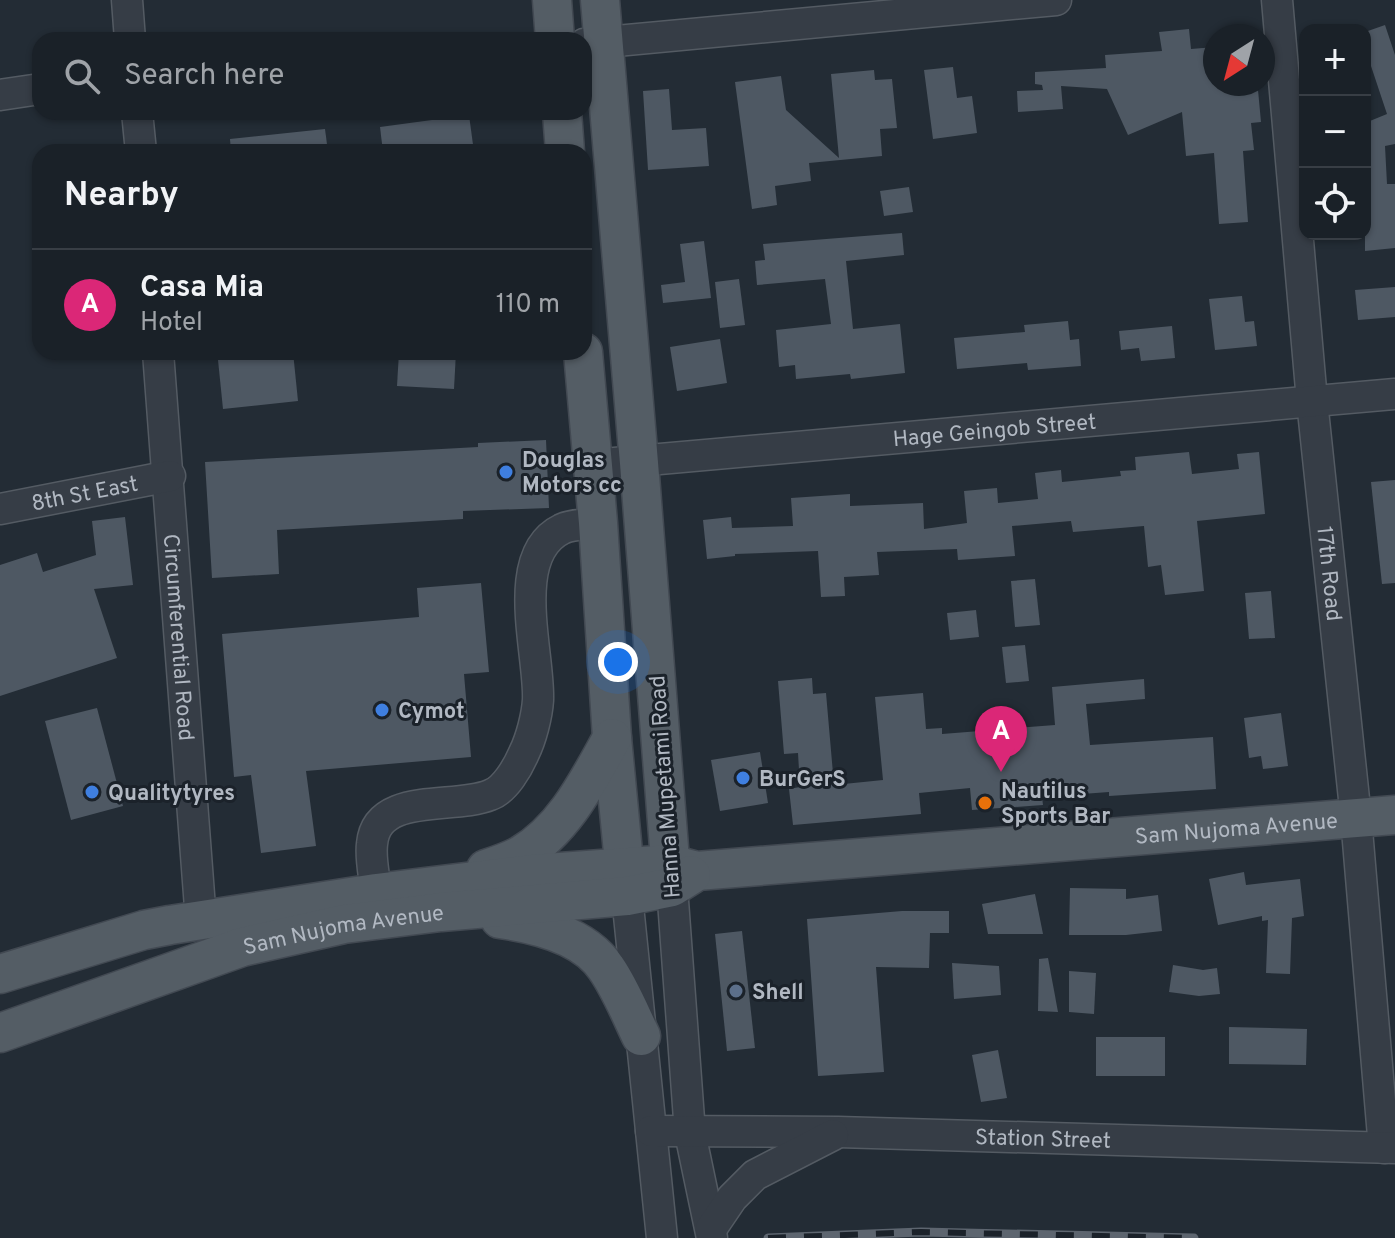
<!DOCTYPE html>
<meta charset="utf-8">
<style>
:root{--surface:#1a2128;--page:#232930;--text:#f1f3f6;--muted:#9fa3a8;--line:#383e45;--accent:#db2777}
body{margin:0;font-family:Overpass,sans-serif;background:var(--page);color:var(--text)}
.controls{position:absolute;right:24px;top:24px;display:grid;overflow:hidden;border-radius:16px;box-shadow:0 2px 6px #0004}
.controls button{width:72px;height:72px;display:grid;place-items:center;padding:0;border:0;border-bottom:2px solid var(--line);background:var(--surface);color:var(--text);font:40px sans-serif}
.compass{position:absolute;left:1203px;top:24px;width:72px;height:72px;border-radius:50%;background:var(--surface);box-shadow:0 2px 6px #0004;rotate:216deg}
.you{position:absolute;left:618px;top:662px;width:28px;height:28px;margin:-20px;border:6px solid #fff;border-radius:50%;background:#1a73e8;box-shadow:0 0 0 12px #1a73e833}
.badge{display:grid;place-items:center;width:52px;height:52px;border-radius:50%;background:var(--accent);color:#fff;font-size:26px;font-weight:700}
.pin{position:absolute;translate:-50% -66px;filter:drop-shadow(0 2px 4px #0008)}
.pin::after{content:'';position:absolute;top:42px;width:28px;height:24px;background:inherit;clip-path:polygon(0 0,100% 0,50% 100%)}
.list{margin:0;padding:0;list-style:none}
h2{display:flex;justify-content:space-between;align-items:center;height:104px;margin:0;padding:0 32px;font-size:34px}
h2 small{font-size:26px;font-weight:400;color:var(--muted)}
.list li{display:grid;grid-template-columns:52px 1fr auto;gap:24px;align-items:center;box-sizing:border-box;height:112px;padding:0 32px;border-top:2px solid var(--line)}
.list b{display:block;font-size:30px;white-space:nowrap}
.list p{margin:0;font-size:26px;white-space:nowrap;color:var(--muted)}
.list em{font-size:26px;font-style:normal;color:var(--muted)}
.icon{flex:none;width:44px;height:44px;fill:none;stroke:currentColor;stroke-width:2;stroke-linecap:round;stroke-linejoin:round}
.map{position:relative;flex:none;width:1395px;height:1238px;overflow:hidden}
.search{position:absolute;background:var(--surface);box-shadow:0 2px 6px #0004;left:32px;top:32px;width:560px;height:88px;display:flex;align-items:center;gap:20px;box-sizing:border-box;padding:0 28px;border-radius:24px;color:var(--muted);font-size:30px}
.panel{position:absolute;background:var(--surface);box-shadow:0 2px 6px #0004;left:32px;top:144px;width:560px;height:216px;border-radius:24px}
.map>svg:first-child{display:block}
.building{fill:#4e5863}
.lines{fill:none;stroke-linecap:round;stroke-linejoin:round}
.minor-casing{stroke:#545b63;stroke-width:33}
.major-casing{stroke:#424952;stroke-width:41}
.minor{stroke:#363d46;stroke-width:30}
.major{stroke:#545d65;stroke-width:38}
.rail-casing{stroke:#5d656f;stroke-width:9}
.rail{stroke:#1b222a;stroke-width:6;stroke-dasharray:18;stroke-linecap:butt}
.shop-dot{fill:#3f7fe0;stroke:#1b222a;stroke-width:3}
.food-dot{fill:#e8710a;stroke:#1b222a;stroke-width:3}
.service-dot{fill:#5c6f8a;stroke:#1b222a;stroke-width:3}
.labels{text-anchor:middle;stroke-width:6;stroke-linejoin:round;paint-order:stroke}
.street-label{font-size:22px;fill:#b1b8c2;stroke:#1b222a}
.poi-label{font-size:22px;font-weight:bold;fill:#b1b8c2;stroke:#1b222a;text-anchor:start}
</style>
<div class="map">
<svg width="1395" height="1238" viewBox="0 0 1395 1238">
<rect width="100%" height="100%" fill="#232c35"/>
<g class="building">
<polygon points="1385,25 1395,55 1395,144 1385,146 1387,184 1395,184 1395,248 1365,251 1365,123 1387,114 1370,63 1365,65 1365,32"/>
<polygon points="1189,29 1191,49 1215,47 1215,84 1231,84 1232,92 1258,90 1261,122 1251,123 1254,150 1243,151 1248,222 1219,224 1214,153 1186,156 1182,112 1128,135 1107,89 1061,86 1063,109 1018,112 1017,91 1043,90 1042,85 1035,84 1035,72 1106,68 1105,55 1162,51 1159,32"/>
<polygon points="953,67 957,98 972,96 977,133 933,139 924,70"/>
<polygon points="874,70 875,80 892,79 897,128 880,129 882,156 809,163 811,181 775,186 777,205 752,209 735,82 781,76 786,110 839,158 831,74"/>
<polygon points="669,89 672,130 706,128 709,166 648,170 643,91"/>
<polygon points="469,115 474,152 383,152 380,127"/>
<polygon points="325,129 328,152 231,152 230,139"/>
<polygon points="909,187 913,212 884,216 880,191"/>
<polygon points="902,233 904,255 846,261 853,329 900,324 905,373 851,379 850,374 796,379 795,365 779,367 776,330 831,324 825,279 757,285 755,261 765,260 763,244"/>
<polygon points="704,241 711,298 663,303 661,285 685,282 680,244"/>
<polygon points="739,279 745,325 720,328 715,282"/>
<polygon points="1395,287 1395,317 1358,320 1355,290"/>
<polygon points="1242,296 1245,322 1254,321 1257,346 1215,350 1209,299"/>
<polygon points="1068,321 1070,340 1079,339 1081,366 1028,370 1027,363 957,369 954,338 1025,332 1024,325"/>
<polygon points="1172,326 1175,358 1141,361 1139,348 1121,350 1119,331"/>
<polygon points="720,339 727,383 677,391 670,347"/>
<polygon points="293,352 298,401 223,409 218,360"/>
<polygon points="399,352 456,352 454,389 397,386"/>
<polygon points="546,440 549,508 463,511 463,519 277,530 279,574 212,578 205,462 478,447 478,443"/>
<polygon points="1189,452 1192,474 1239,469 1237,454 1259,452 1265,514 1197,521 1204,591 1165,595 1161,565 1148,567 1144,526 1073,532 1071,521 1012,526 1015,556 958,560 957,549 877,552 879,575 844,577 845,596 821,597 818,551 735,554 735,556 707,559 703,520 731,517 732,528 793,526 791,498 850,494 850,506 923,503 924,529 967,523 964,491 997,488 998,503 1038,499 1035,473 1061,470 1062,482 1121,476 1120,471 1136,470 1135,457"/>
<polygon points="1395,480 1395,583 1382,584 1371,482"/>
<polygon points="125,517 133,585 94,589 117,658 0,696 0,565 37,553 43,572 96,555 92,521"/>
<polygon points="1035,579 1040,625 1015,627 1011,581"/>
<polygon points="481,583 489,672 464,674 471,757 306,771 316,846 261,853 251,775 234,777 222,634 419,617 417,588"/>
<polygon points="1271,591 1275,638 1249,639 1245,593"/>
<polygon points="976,610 979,637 950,640 947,613"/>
<polygon points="1025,645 1029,681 1006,683 1002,647"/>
<polygon points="812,678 813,694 826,693 834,785 883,780 875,697 923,693 926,729 942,728 942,734 1055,725 1052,687 1144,679 1145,699 1086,704 1090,745 1213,737 1216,789 1109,796 1109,792 1042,797 1043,805 972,810 970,788 919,793 921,814 793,825 789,789 800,787 798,753 784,754 778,681"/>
<polygon points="97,708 123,806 71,820 45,721"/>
<polygon points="1281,713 1288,766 1263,769 1261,756 1249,758 1244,718"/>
<polygon points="760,752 768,803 720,811 711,760"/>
<polygon points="1244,872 1246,885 1300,879 1304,916 1292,918 1290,974 1266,973 1268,920 1262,921 1262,916 1218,925 1209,879"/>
<polygon points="1070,888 1126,889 1126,899 1158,895 1162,931 1126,935 1069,935"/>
<polygon points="1035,894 1043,934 988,934 982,904"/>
<polygon points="902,911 949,911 949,933 930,933 929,968 876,967 884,1072 818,1076 807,919"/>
<polygon points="742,931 755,1048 727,1051 715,934"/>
<polygon points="1048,958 1058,1012 1038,1011 1039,959"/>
<polygon points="952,963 999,966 1001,995 954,999"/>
<polygon points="1173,965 1203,970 1217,968 1220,994 1199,996 1169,992"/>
<polygon points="1069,971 1096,973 1094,1014 1069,1012"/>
<polygon points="1229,1027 1307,1029 1306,1065 1229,1064"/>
<rect x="1096" y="1037" width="69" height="39"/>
<polygon points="998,1050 1007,1098 981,1102 972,1055"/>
</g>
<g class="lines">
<defs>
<g id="minor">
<polyline points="127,0 130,40"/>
<path id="s1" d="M1277 0 1312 401 1356 818 1384 1148"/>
<polyline points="584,44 1056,0"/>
<polyline points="0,95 40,89"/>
<polyline points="137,112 141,152"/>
<path id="s2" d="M158 352 201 921"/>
<path id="s3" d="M592 465 1395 394"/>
<path id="s4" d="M0 509 170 476"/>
<polyline points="672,887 690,1133 712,1238"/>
<path d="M376 893C375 878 370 860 372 844 377 791 454 810 490 795 505 790 518 767 524 753 531 739 537 716 538 700 540 654 508 555 562 529 571 524 587 525 598 523"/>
<polyline points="627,896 662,1238"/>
<path id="s5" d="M651 1131 838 1132 1395 1148"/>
<polyline points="711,1229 732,1198 755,1175 833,1135"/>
</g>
<g id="major">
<polyline points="552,0 555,40"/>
<polyline points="600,0 639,463 672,886"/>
<polyline points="562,112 565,152"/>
<polyline points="583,352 598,523 612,738 627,894"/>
<path d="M486 869C498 865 510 861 521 855 565 829 588 781 612 738"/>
<path d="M500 919C536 924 584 935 606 968 620 988 630 1013 641 1036"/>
<path id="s6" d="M0 974 144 930 170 925 376 893 532 874 671 864 697 871 1395 815"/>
<path id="s7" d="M0 1033 242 947 344 924 441 912 627 896 672 887 691 875"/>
</g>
</defs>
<use href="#minor" class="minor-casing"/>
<use href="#major" class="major-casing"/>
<use href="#minor" class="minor"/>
<use href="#major" class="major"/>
<defs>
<polyline id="rail" points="768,1238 921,1232 1194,1238"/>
</defs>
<use href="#rail" class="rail-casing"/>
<use href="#rail" class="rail"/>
</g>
<g class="shop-dot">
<circle cx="506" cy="472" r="8"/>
<circle cx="382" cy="710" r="8"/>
<circle cx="743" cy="778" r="8"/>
<circle cx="92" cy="792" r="8"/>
</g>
<circle class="food-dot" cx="985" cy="803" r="8"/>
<circle class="service-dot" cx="736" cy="991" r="8"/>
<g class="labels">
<g class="street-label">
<text dy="8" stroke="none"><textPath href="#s3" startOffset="404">Hage Geingob Street</textPath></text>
<text dy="8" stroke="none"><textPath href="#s4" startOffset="86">8th St East</textPath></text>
<text dy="8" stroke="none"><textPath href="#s1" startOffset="576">17th Road</textPath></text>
<text dy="8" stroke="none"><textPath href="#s2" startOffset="286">Circumferential Road</textPath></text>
<text transform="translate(664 787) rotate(-94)" y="8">Hanna Mupetami Road</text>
<text dy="8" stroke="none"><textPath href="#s6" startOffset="1250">Sam Nujoma Avenue</textPath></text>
<text dy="8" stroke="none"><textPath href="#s7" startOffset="360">Sam Nujoma Avenue</textPath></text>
<text dy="8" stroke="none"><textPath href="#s5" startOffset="392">Station Street</textPath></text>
</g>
<g class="poi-label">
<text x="522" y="467">Douglas<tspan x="522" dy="25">Motors cc</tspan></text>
<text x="398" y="718">Cymot</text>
<text x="759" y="786">BurGerS</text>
<text x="1001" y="798">Nautilus<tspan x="1001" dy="25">Sports Bar</tspan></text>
<text x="108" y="800">Qualitytyres</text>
<text x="752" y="999">Shell</text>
</g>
</g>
</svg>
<div class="controls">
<button>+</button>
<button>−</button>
<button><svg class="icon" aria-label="locate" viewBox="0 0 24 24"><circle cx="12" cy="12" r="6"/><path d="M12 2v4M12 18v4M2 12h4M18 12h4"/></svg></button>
</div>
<svg class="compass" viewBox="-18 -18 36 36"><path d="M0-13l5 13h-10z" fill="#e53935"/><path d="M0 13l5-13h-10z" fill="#9fa3a8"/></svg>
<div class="you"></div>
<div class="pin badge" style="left:1001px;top:772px">A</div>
<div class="search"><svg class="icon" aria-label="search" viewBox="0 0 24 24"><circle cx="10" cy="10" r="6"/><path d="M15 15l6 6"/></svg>Search here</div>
<section class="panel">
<h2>Nearby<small></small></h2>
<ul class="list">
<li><span class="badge">A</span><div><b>Casa Mia</b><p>Hotel</p></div><em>110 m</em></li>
</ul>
</section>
</div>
